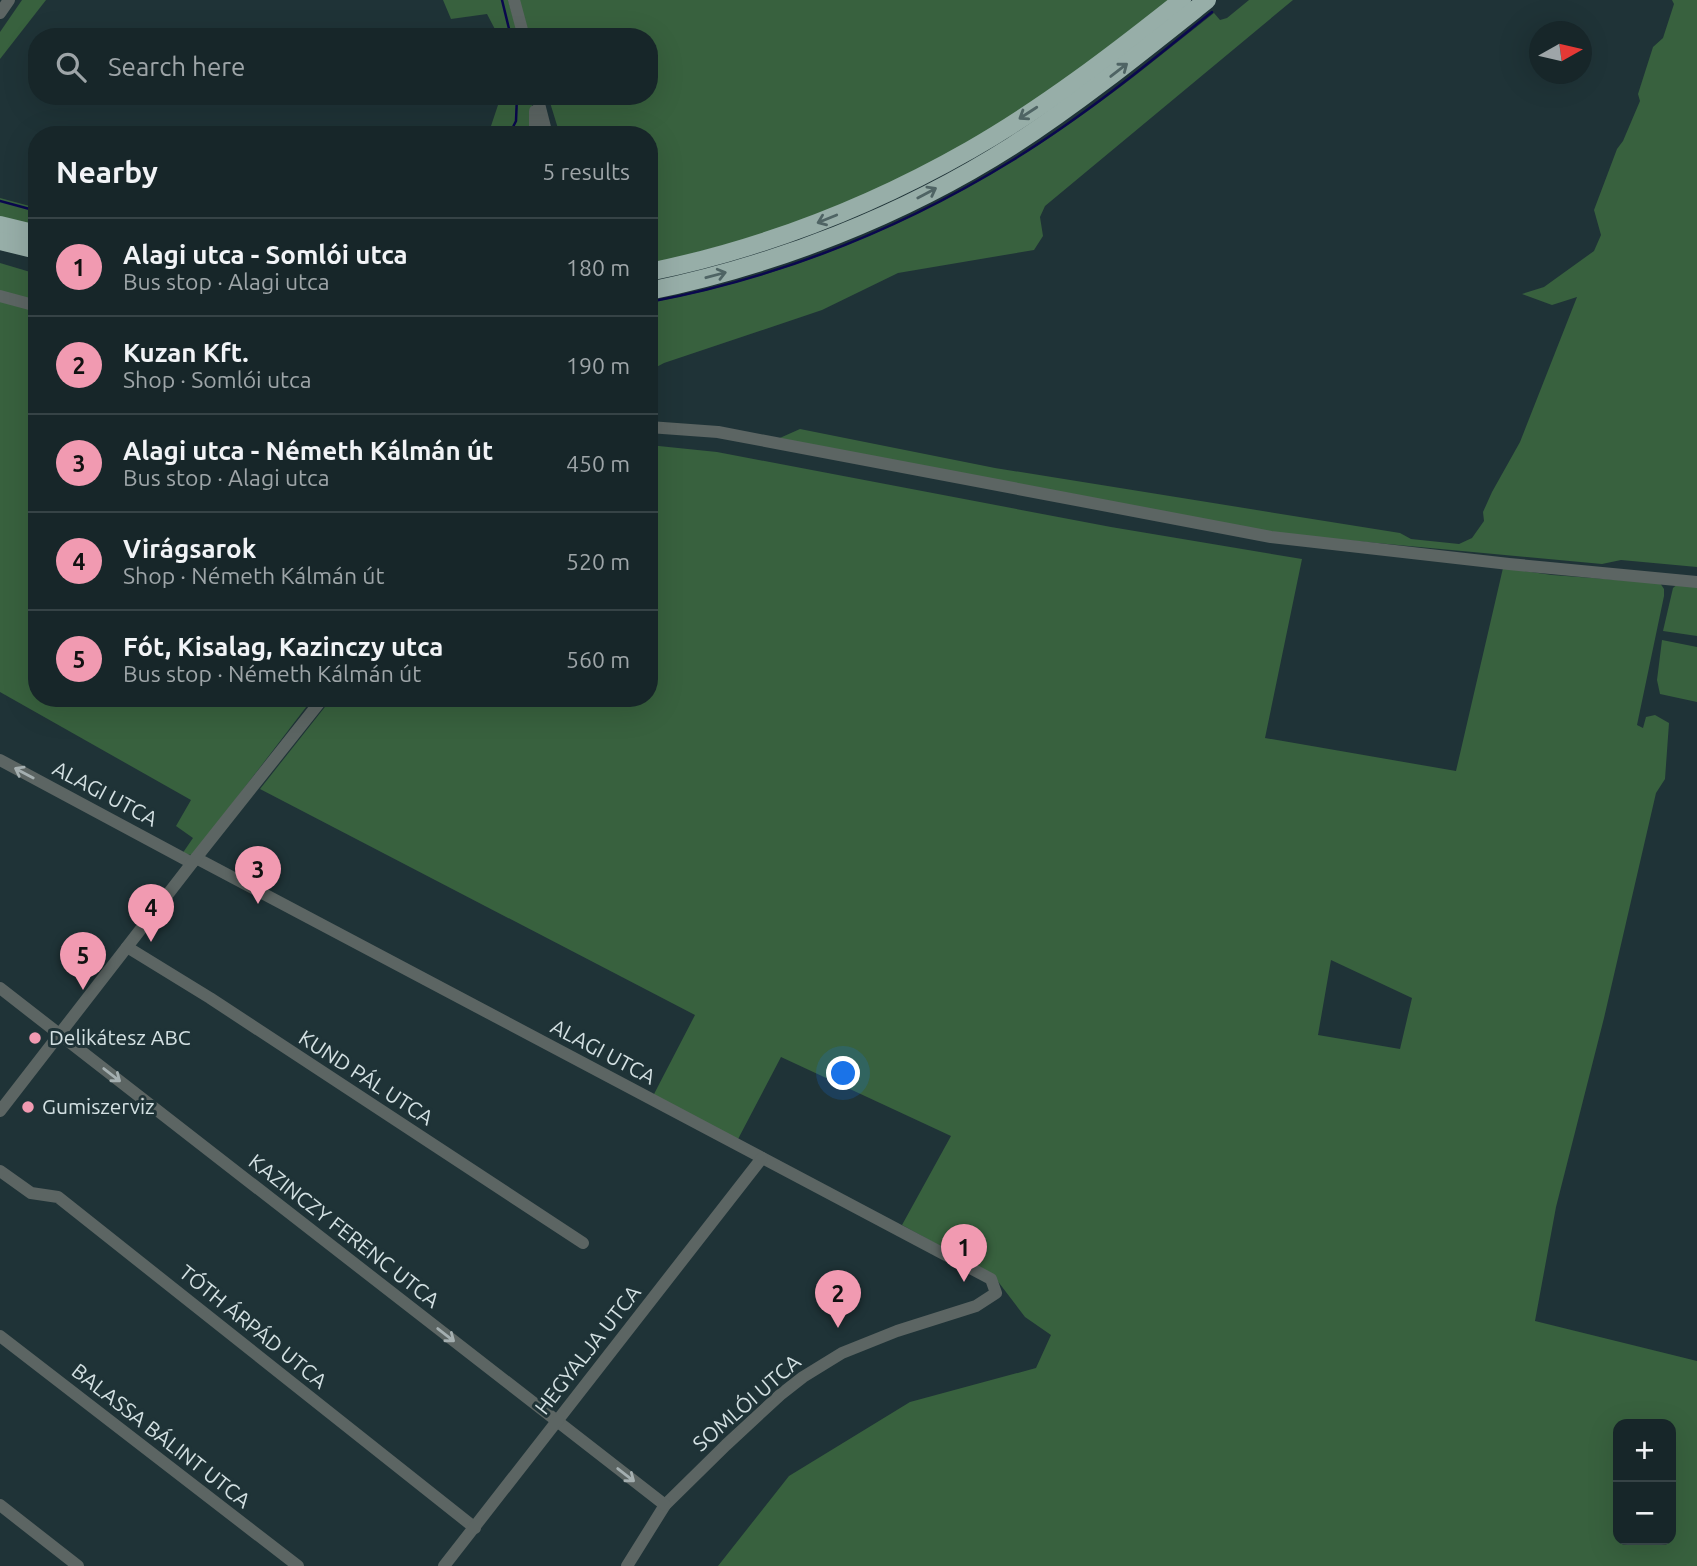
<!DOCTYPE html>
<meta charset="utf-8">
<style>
:root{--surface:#172629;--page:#243235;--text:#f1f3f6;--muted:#9ea5a8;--line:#364346;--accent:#f19ab1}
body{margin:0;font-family:Ubuntu,sans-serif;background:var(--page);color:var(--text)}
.controls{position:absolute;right:21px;bottom:21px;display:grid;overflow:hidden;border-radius:14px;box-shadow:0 7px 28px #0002}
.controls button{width:63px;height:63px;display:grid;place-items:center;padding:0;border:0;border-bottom:2px solid var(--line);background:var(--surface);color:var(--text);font:35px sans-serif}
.compass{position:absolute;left:1529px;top:21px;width:63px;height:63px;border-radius:50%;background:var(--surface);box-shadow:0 7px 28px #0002;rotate:82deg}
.you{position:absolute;left:844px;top:1074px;width:24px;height:24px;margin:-18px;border:5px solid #fff;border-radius:50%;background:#1a73e8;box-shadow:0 0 0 10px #1a73e833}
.badge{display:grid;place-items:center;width:46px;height:46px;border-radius:50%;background:var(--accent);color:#111;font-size:23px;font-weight:700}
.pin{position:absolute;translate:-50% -58px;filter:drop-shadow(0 2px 4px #0008)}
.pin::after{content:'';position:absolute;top:37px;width:24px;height:21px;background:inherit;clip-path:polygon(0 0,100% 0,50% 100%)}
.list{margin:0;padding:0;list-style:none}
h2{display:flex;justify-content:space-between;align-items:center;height:91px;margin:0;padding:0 28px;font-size:30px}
h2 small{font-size:23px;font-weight:400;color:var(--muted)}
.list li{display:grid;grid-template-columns:46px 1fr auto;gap:21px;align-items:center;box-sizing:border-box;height:98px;padding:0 28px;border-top:2px solid var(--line)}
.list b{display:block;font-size:26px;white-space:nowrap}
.list p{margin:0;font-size:23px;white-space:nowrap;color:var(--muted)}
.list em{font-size:23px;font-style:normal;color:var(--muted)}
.icon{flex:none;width:38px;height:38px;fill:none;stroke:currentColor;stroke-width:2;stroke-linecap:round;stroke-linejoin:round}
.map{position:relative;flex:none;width:1697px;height:1566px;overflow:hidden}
.search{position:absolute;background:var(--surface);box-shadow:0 7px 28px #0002;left:28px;top:28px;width:630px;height:77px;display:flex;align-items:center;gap:18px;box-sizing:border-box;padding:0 24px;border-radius:28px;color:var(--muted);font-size:26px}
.panel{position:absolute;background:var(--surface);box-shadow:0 7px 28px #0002;left:28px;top:126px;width:630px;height:581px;border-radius:28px}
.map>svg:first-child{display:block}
.green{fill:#38613e;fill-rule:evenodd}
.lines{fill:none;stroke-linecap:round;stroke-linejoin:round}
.stream{stroke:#0a084e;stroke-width:2.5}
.minor{stroke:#5c6563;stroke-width:12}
.highway{stroke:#97aea8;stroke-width:18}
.oneway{stroke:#4f6464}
.oneway2{stroke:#a4afb0}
.poi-dot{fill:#f19ab1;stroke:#1f3337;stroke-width:2.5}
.labels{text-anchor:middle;stroke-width:6;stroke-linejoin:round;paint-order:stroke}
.street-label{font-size:21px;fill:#d4e1e3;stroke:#1f3337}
.poi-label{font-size:21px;fill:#d4e1e3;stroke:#1f3337;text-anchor:start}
</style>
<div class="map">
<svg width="1697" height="1566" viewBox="0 0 1697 1566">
<rect width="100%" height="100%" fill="#1f3337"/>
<g class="green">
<polygon points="22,0 46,0 0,59 0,32"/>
<polygon points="443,0 508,0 519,37 499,37 487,14 451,19"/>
<polygon points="519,0 1169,0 1014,119 854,204 785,229 649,265 649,135 560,135 548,96 649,96 649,37 530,37"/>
<path d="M1249 0H1293L1045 206 1040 217 1043 236 1034 250 898 273 822 310 664 363 649 371V303C794 276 932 217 1053 135 1109 98 1161 55 1214 13L1220 20 1227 18Z"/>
<polygon points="1672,0 1697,0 1697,567 1621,560 1602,564 1269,533 773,441 800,429 995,468 1400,533 1411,539 1459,544 1472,538 1484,521 1483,512 1492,492 1520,442 1577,297 1552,305 1522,294 1544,287 1594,251 1601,235 1594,210 1617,149 1623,141 1640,101 1638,94 1653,47 1663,38 1674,4"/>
<polygon points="501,96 531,96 533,114 530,135 488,135"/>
<polygon points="0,198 37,208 37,226 0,219"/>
<polygon points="0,263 37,274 37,698 313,698 193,855 182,854 193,838 176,826 191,800 0,692"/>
<path d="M649 445 717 452 1111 527 1302 559 1265 738 1456 771 1503 568 1552 575 1660 583 1664 589V596L1637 725 1643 728 1646 717 1655 715 1669 723 1665 779 1656 793 1604 1018 1556 1207 1535 1321 1697 1361V1566H718L789 1476 910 1402 1036 1368 1051 1335 1025 1317 993 1275 902 1225 951 1136 781 1057 737 1141 653 1096 695 1015 260 789 332 698H649ZM1331 960 1412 998 1400 1049 1318 1035ZM1618 1424H1671V1540H1618Z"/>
<polygon points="1679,583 1697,584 1697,636 1663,631 1673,588"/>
<polygon points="1662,640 1697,647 1697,702 1660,694 1657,680"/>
</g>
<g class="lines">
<g class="stream">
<polyline points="502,0 511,37"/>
<polyline points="509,135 516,121 517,96"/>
<polyline points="0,201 37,211"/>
<path d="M649 302C778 278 901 229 1013 160 1083 117 1148 64 1212 12"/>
</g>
<g class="minor">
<polyline points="514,0 524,37"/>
<polyline points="0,13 9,0"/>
<polyline points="537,96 547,135"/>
<polyline points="535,135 535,111"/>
<polyline points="0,296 37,306"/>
<polyline points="649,427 718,432 1271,537 1509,564 1697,582"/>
<polyline points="0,760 192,863"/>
<polyline points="196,858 991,1279 996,1293 976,1306 897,1331 842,1353 803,1377 780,1395 726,1445 665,1505 627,1566"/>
<polyline points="127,947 210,998 583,1243"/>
<polyline points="0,988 665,1505"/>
<polyline points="0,1111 192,863 323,698"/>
<polyline points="0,1171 31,1193 58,1197 475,1528"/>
<polyline points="0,1336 298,1566"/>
<polyline points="0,1505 78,1566"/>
<polyline points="444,1566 762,1158"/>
</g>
<g class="highway">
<polyline points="0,225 37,234"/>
<polyline points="0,241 37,250"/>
<path d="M649 272C762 249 870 207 970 150 1045 107 1114 54 1182 0"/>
<path d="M649 291C776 265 902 216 1012 146 1080 102 1143 51 1207 0"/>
</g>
</g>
<defs><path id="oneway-shaft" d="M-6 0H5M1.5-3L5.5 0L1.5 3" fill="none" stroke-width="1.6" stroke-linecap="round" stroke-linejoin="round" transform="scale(1.75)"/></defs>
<g class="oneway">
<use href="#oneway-shaft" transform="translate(1119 70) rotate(-38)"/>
<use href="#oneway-shaft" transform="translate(1028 113) rotate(147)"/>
<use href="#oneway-shaft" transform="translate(927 193) rotate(-28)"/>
<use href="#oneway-shaft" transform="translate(827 219) rotate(158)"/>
<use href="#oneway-shaft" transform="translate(716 275) rotate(-15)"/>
</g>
<g class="oneway2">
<use href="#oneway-shaft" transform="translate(24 773) rotate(-152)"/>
<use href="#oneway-shaft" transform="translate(112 1075) rotate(38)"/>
<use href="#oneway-shaft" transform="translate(446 1335) rotate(38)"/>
<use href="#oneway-shaft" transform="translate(626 1475) rotate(38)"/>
</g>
<g class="poi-dot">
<circle cx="35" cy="1038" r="7"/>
<circle cx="28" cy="1107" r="7"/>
</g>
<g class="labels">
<g class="street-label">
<text transform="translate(105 794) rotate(28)" y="7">ALAGI UTCA</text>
<text transform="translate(603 1052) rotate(28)" y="7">ALAGI UTCA</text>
<text transform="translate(366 1078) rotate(33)" y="7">KUND PÁL UTCA</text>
<text transform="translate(344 1231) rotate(38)" y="7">KAZINCZY FERENC UTCA</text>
<text transform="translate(253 1327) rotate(39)" y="7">TÓTH ÁRPÁD UTCA</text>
<text transform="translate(588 1350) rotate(-52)" y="7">HEGYALJA UTCA</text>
<text transform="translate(747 1403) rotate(-41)" y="7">SOMLÓI UTCA</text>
<text transform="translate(161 1436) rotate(38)" y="7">BALASSA BÁLINT UTCA</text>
</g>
<g class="poi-label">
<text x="49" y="1045">Delikátesz ABC</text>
<text x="42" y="1114">Gumiszerviz</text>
</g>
</g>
</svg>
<div class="controls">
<button>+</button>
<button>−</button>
</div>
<svg class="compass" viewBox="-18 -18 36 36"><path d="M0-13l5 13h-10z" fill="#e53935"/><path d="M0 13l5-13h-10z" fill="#9ea5a8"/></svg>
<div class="you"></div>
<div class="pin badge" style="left:964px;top:1282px">1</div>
<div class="pin badge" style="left:838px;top:1328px">2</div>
<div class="pin badge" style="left:258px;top:904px">3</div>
<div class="pin badge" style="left:151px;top:942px">4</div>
<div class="pin badge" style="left:83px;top:990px">5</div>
<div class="search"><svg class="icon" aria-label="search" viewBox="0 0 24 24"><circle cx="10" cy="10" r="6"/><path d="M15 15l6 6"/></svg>Search here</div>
<section class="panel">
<h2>Nearby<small>5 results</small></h2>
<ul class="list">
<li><span class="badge">1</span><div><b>Alagi utca - Somlói utca</b><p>Bus stop · Alagi utca</p></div><em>180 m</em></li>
<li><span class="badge">2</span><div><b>Kuzan Kft.</b><p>Shop · Somlói utca</p></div><em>190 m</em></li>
<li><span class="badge">3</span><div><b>Alagi utca - Németh Kálmán út</b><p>Bus stop · Alagi utca</p></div><em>450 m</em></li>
<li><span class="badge">4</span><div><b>Virágsarok</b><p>Shop · Németh Kálmán út</p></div><em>520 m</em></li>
<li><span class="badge">5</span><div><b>Fót, Kisalag, Kazinczy utca</b><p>Bus stop · Németh Kálmán út</p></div><em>560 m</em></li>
</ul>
</section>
</div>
